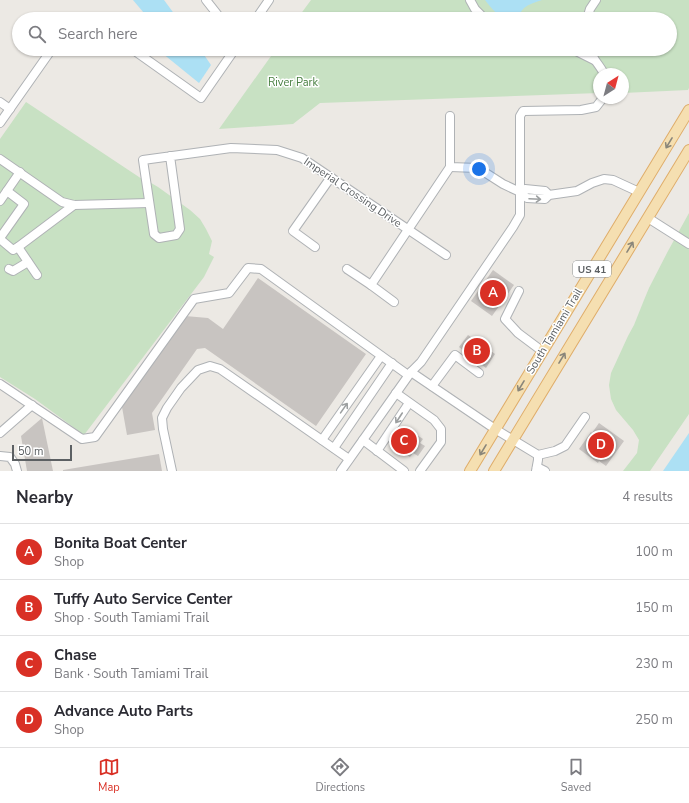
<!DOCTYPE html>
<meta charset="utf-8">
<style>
:root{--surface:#fff;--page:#f7f7f7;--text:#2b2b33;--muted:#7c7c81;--line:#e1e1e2;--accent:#d93025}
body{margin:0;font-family:"Nunito Sans",sans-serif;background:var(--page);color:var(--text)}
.compass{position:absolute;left:593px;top:68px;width:36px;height:36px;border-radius:50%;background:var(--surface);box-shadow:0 1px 3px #0004;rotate:36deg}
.scale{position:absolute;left:12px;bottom:10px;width:60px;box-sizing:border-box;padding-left:4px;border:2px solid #5c6063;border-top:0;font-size:11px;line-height:14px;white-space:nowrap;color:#5c6063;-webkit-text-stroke:3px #fff;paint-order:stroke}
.you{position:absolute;left:479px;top:169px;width:14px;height:14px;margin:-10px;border:3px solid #fff;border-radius:50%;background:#1a73e8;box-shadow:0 0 0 6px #1a73e833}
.badge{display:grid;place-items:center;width:26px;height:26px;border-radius:50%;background:var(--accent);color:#fff;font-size:13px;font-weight:700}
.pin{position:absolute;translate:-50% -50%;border:2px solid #fff;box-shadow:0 1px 4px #0006}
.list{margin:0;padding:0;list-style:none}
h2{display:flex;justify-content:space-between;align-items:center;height:52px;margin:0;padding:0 16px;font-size:17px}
h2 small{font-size:13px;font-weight:400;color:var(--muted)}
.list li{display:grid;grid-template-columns:26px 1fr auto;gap:12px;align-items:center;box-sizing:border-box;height:56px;padding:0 16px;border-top:1px solid var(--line)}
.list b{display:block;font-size:15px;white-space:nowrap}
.list p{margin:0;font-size:13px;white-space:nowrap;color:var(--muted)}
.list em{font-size:13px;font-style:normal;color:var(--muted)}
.icon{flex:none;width:22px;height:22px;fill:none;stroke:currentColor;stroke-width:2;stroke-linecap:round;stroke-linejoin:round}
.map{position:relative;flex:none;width:689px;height:471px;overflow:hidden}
.search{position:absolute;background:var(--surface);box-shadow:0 1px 3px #0004;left:12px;right:12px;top:12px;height:44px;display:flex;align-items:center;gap:10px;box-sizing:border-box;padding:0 14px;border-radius:22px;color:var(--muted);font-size:15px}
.sheet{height:276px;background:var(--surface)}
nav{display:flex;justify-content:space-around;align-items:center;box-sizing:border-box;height:56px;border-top:1px solid var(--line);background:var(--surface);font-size:11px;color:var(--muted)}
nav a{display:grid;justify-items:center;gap:2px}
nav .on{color:var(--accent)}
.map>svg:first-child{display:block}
.green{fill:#c8e1c3}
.water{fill:#ace0f4}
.building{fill:#c8c4c1}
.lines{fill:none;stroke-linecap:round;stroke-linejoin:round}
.minor-casing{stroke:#afb2b5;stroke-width:10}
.major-casing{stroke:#dfad6a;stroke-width:12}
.minor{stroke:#fff;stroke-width:8}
.major{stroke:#f5dfb1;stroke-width:10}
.oneway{stroke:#8a867a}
.oneway2{stroke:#9da0a1}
.labels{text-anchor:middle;stroke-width:3;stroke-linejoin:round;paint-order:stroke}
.shield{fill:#fff;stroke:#8d9092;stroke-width:1}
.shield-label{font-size:10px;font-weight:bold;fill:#5c6063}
.park-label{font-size:11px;fill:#467e3f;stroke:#fff}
.street-label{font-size:11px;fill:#5c6063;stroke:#fff}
</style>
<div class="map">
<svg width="689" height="471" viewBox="0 0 689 471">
<rect width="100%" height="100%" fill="#ece9e4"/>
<g class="green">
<polygon points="311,0 689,0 689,88 688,90 623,93 623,74 599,74 599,93 320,103 293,124 219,129 276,49 670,49 670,19 297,19"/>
<polygon points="26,102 142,179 146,180 158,187 190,210 200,219 206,229 212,241 209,254 214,257 204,277 84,435 35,399 0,377 0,139"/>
<polygon points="689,213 689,414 650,471 623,471 637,453 639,440 633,430 616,410 611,399 609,385 611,373 628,336 634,325 644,300 649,288 668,251"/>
</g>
<g class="water">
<polygon points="133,0 164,0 178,19 149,19"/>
<path d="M485 0H542C536 2 529 4 524 8 521 11 519 15 516 17 503 24 492 9 485 0Z"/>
<polygon points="162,49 200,49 211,65 199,83 162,53"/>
<polygon points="689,433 689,471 663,471"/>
</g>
<g class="building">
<polygon points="493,270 514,285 492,316 471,301"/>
<polygon points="258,278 366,354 316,426 205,348 197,349 152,413 155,430 127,435 122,407 185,316 208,318 223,329"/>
<polygon points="468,335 495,354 486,368 459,347"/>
<polygon points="42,418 53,471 27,471 21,436"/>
<polygon points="599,423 624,441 606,466 599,461 598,463 579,449 591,432 592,433"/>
<polygon points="405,427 423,439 420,443 425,446 418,456 413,453 410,457 381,437 386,431 395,438 400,431 402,432"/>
<polygon points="159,454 162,471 63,471 63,470"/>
</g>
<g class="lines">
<defs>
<g id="minor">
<polyline points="206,0 221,19"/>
<polyline points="470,0 475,9 485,19"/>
<polyline points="76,19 79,17 82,19"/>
<polyline points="256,19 269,0"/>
<polyline points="587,19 590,9 596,0"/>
<polyline points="132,49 201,98 235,49"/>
<polyline points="572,49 594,60"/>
<path d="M590 49C592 59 600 65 604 74"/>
<polyline points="0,102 10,109"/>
<polyline points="450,116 450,167 478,168 503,184 520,192 527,198 545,199 549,195 577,191 592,183 604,179 613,180 639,192"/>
<polyline points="0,123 52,49"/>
<polyline points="170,156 180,229 176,235 159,238 154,234 143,160 231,148 277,150 302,158 446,255"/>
<polyline points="0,159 62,202 74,205 149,203"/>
<polyline points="520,192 525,189 545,191 549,195"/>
<polyline points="0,201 20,172"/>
<polyline points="648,218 689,244"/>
<polyline points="0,238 24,204 7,191"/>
<polyline points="0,239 13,250 18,247 74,205"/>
<polyline points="18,247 37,275"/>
<polyline points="315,247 293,231 331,177"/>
<polyline points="9,269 13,271 28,262"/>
<polyline points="347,269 371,285"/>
<polyline points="519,291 505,319 518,333 542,351"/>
<polyline points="394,302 371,285 450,167"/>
<polyline points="411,372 421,362 513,227 520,215 520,116 523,111 581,110 596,107 603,98"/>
<polyline points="0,384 82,439 95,437 194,299 229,293 248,268 261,269 408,375"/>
<polyline points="432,386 455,355 479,373"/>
<polyline points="396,393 434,420 441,429 441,442 420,471"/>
<polyline points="0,433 32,405"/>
<polyline points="322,440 381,356"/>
<polyline points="363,440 404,471"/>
<polyline points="334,448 392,363"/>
<polyline points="377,451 409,403"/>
<polyline points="0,456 10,457 15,464 17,471"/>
<polyline points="537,467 545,471"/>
<polyline points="172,471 163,429 162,418 167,408 181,388 198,370 210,366 220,369 349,459"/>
<polyline points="341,471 411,372 495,429 538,455 555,451 565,446 585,417"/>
<polyline points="536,471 538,460 538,455"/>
</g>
<g id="major">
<polyline points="470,471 689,110"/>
<polyline points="494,471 689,150"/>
</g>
</defs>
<use href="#minor" class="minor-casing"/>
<use href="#major" class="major-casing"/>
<use href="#minor" class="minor"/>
<use href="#major" class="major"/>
</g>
<defs><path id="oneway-shaft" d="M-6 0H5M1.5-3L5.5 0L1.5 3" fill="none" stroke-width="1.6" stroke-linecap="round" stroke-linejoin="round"/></defs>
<g class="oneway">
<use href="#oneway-shaft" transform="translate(669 143) rotate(121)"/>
<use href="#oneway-shaft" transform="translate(630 247) rotate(-59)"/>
<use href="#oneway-shaft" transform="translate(562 358) rotate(-59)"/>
<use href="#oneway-shaft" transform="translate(521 386) rotate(121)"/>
<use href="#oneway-shaft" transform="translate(483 450) rotate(121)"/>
</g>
<g class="oneway2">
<use href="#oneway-shaft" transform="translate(535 199) rotate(3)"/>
<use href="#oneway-shaft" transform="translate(344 408) rotate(-55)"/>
<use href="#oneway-shaft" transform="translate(399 418) rotate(123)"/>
</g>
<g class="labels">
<rect class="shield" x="573" y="261" width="38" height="16" rx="3"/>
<g class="shield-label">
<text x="592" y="273">US 41</text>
</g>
<g class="park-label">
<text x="293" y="86">River Park</text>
</g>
<g class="street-label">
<text transform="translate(353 192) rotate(34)" y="4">Imperial Crossing Drive</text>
<text transform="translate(554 331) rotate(-59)" y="4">South Tamiami Trail</text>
</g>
</g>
</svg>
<svg class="compass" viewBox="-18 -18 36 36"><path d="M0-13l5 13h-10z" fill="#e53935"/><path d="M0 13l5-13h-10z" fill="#7c7c81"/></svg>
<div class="scale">50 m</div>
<div class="you"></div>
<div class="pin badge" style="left:493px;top:293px">A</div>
<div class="pin badge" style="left:477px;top:351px">B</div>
<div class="pin badge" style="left:404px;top:441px">C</div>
<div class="pin badge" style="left:601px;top:445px">D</div>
<div class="search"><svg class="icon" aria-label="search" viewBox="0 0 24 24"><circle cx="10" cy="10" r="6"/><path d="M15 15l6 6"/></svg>Search here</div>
</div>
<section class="sheet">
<h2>Nearby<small>4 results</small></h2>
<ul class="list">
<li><span class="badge">A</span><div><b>Bonita Boat Center</b><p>Shop</p></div><em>100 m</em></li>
<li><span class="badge">B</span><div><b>Tuffy Auto Service Center</b><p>Shop · South Tamiami Trail</p></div><em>150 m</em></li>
<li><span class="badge">C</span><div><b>Chase</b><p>Bank · South Tamiami Trail</p></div><em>230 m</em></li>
<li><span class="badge">D</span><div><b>Advance Auto Parts</b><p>Shop</p></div><em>250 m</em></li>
</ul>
</section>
<nav>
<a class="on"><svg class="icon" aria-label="map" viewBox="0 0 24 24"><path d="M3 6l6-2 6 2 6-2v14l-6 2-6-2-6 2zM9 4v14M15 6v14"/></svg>Map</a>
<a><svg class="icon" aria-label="directions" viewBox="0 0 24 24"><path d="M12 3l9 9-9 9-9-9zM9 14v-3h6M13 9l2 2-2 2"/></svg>Directions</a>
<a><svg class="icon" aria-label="saved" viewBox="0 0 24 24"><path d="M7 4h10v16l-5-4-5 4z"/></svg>Saved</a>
</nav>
